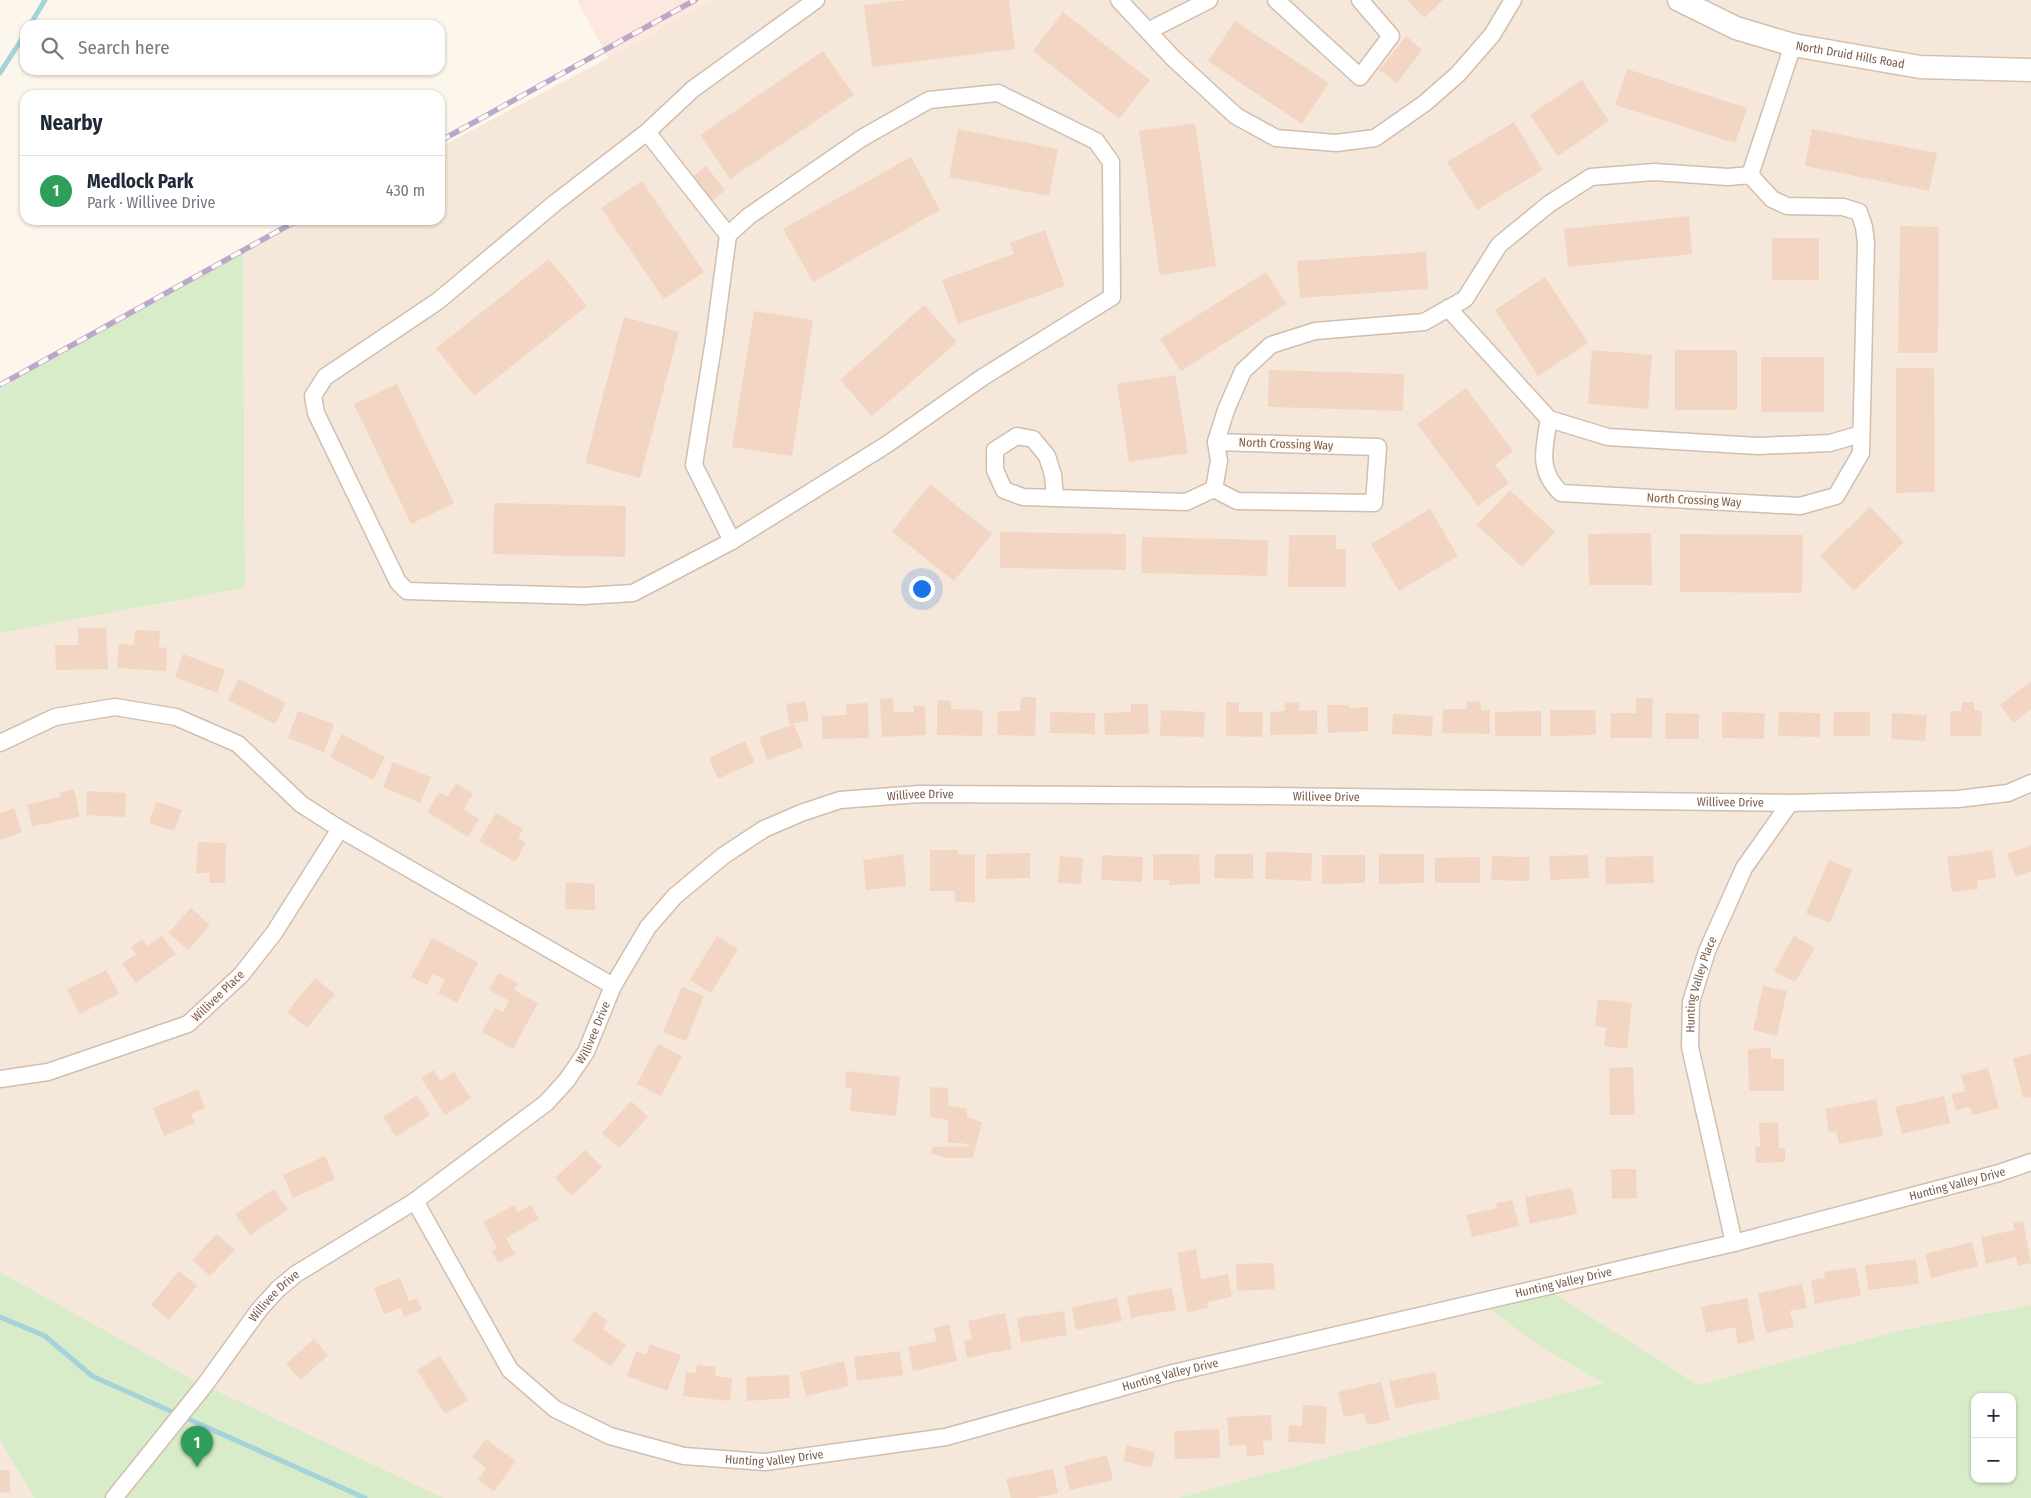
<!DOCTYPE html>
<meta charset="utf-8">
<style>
:root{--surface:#fff;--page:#f6f6f7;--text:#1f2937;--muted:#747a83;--line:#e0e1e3;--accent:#e76f51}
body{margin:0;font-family:"Fira Sans Condensed",sans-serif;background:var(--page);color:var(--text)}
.controls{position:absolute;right:15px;bottom:15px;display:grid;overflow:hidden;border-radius:10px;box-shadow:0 1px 4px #0004}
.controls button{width:45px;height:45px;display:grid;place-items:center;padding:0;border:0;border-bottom:1px solid var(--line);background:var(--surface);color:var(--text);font:25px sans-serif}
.you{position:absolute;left:921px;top:588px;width:18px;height:18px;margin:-12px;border:4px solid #fff;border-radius:50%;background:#1a73e8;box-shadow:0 0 0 8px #1a73e833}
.badge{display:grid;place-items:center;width:32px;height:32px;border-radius:50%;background:var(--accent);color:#fff;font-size:16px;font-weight:700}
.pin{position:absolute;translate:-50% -41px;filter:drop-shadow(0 1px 2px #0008)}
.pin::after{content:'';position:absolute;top:26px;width:18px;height:15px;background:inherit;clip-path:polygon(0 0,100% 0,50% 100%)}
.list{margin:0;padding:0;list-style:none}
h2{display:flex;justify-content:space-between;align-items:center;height:65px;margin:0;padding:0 20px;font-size:21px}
h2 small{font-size:16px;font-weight:400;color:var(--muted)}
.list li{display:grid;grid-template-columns:32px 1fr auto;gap:15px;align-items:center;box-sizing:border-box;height:70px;padding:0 20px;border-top:1px solid var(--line)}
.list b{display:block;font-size:19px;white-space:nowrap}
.list p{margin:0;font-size:16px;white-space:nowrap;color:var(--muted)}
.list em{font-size:16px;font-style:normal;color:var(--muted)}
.icon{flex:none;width:28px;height:28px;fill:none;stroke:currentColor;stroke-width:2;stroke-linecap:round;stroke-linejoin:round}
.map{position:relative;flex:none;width:2031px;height:1498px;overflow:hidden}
.search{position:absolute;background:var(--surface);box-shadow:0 1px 4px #0004;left:20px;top:20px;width:425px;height:55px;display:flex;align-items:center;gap:12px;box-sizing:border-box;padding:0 18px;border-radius:15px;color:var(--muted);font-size:19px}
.panel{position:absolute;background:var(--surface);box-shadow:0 1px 4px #0004;left:20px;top:90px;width:425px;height:135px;border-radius:15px}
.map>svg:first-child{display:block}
.residential{fill:#f5e8da}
.commercial{fill:#fde8e0}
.green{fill:#d8ecc9;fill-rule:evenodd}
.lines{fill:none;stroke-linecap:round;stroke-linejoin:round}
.stream{stroke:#a5d3da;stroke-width:5}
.building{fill:#f3d5c3}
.minor-casing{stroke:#d1beb0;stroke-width:19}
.secondary-casing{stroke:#d6c0b0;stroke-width:25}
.minor{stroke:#fff;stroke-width:16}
.secondary{stroke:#fff;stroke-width:22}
.rail-casing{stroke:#b9a8c9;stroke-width:5.5}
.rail{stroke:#fffaf3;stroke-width:4;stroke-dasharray:11;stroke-linecap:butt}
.labels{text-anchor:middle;stroke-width:4;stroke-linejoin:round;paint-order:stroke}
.street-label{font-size:12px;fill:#7a5c4d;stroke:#fffaf3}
</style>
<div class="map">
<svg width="2031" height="1498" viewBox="0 0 2031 1498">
<rect width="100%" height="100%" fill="#fdf6ec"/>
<g class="residential">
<polygon points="711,0 2031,0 2031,1305 1897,1331 1698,1385 1683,1377 1485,1306 1541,1347 1603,1383 1177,1498 444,1498 203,1386 0,1272 0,633 245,588 243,252 303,220 440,220 440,147 608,58"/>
<polygon points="0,1440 34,1498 0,1498"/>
</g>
<polygon class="commercial" points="577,0 711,0 608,58"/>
<g class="green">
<polygon points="243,252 245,588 0,633 0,389"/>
<polygon points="0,1272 204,1386 111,1498 34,1498 0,1440"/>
<path d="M1550 1291 1698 1385 1897 1331 2031 1305V1498H1177L1603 1383 1541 1347 1485 1306ZM1975 1397H2012V1479H1975Z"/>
<polygon points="208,1387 444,1498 114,1498"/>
</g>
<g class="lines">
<g class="stream">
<polyline points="30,25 45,0"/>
<polyline points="0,73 25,34"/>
<polyline points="0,1317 45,1336 92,1376 365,1498"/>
</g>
</g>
<g class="building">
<polygon points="907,0 1009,0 1015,49 872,67 864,5"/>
<polygon points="1407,0 1443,0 1424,18"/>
<polygon points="1063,12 1150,80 1119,119 1033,51"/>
<polygon points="1235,21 1329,83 1302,124 1208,61"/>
<polygon points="1406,36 1422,50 1397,83 1379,70"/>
<polygon points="823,51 854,95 730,179 700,135"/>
<polygon points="1627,69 1747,108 1735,143 1615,105"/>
<polygon points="1582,80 1609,121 1558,156 1530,115"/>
<polygon points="1514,122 1543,170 1477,210 1447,162"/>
<polygon points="1195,123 1216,266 1160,275 1139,131"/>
<polygon points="958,129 1058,149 1049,196 949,177"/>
<polygon points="1812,129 1937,153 1929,191 1805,166"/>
<polygon points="911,157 940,210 813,282 783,229"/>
<polygon points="706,166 725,190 712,201 693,176"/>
<polygon points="642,181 704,272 664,299 601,208"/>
<polygon points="1689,216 1692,254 1568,267 1564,229"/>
<polygon points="1900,226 1939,227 1938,353 1898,353"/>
<polygon points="1045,230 1065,286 958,324 942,280 1014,254 1010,243"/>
<rect x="1772" y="238" width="47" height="42"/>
<polygon points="1426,252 1428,289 1300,298 1297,261"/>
<polygon points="549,259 587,306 474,396 436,348"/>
<polygon points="1266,272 1286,304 1181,371 1160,339"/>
<polygon points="1545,277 1588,343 1538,376 1495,310"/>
<polygon points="924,305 957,342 872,416 840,380"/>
<polygon points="754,311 813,320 792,456 732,447"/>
<polygon points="624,317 679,332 640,478 585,463"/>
<polygon points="1592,350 1652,355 1648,409 1588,404"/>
<rect x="1675" y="350" width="62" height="60"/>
<rect x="1761" y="357" width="63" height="55"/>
<polygon points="1896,368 1934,368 1935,492 1896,493"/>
<polygon points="1269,370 1404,374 1403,411 1268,407"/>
<polygon points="1175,375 1188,453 1129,462 1117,384"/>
<polygon points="397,384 454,503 411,524 354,404"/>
<polygon points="1466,388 1513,451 1495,465 1509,483 1478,506 1417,424"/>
<polygon points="930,484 992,534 954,581 892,532"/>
<polygon points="1510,490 1555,532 1522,567 1477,525"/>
<polygon points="494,503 626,506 625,557 493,554"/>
<polygon points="1870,507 1904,542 1854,591 1820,556"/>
<polygon points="1430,509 1458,556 1399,591 1371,544"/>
<polygon points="1000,532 1126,534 1126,570 1000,568"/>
<polygon points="1651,533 1652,585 1589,585 1588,534"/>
<polygon points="1680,534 1803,535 1802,593 1680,592"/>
<polygon points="1289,535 1336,535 1336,549 1346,549 1346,587 1288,587"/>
<polygon points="1142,537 1268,540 1267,576 1141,573"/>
<polygon points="78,628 106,628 108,669 56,670 55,645 78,645"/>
<polygon points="135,630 160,631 159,647 167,648 166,671 117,668 119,644 134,645"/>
<polygon points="183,654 225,670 217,693 175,677"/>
<polygon points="239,679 286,703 275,724 228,700"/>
<polygon points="2031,681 2031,709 2014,723 2000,705"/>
<polygon points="1021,697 1036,697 1035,736 997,735 998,711 1020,711"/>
<polygon points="893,698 894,712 914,712 913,706 925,706 926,735 882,737 880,699"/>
<polygon points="1636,698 1653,698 1652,738 1610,738 1611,713 1636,713"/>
<polygon points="937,700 951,701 951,709 983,710 982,736 937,735"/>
<polygon points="805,701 809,721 789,724 786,704"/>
<polygon points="1467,701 1481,702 1481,710 1490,710 1490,734 1442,733 1443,709 1467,709"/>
<polygon points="1226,702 1239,703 1239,712 1263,712 1262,737 1226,736"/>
<polygon points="1299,702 1299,711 1317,710 1317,734 1270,735 1270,712 1285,711 1285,703"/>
<polygon points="1962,702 1974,702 1974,710 1982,711 1981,736 1950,736 1950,711 1961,711"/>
<polygon points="868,703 869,738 822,739 822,716 847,715 846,704"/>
<polygon points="1131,704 1148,704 1149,734 1105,735 1104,713 1131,712"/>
<polygon points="1327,705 1349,705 1349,708 1368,707 1368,731 1328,733"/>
<polygon points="1161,710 1205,712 1204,737 1160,736"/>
<polygon points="1550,710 1595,710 1596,735 1550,736"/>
<polygon points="298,711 334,724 324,752 288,738"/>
<polygon points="1541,711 1541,736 1495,736 1495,712"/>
<polygon points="1050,712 1095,713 1095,734 1050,733"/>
<polygon points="1722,712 1765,713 1764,739 1722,738"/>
<polygon points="1779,712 1820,713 1820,737 1778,736"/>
<polygon points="1834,712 1870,712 1870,736 1833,736"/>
<polygon points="1666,713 1699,714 1699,739 1665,739"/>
<polygon points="1892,713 1927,715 1925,741 1891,739"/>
<polygon points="1393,714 1433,716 1432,736 1392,734"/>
<polygon points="794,724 803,747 767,760 759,737"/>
<polygon points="342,734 385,757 373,780 330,757"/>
<polygon points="745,741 755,762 718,779 709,758"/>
<polygon points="393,762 431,777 420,803 383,787"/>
<polygon points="456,783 473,794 464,809 479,819 468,837 427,812 439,792 447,797"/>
<polygon points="74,789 80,817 32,826 27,804 61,797 60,792"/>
<polygon points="87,791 126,793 125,817 86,815"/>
<polygon points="156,802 182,810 174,831 149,823"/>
<polygon points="14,808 22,832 0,840 0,813"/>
<polygon points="496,813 523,829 518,838 526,843 515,862 479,841"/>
<polygon points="198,842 226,843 225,883 209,883 210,873 196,873"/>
<polygon points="2031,845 2031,871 2016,877 2007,854"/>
<polygon points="930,850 958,850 958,854 975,855 975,902 955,902 955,891 930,891"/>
<polygon points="1992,850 1996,878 1977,881 1978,889 1952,892 1947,857"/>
<polygon points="1266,852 1312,853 1311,881 1265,879"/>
<polygon points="1030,853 1030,878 986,879 986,854"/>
<polygon points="903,854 906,886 866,890 863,860"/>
<polygon points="1153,854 1199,854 1200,884 1169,885 1169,880 1153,880"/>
<polygon points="1215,854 1253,854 1253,879 1214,878"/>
<polygon points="1379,854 1424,854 1424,883 1379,884"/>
<polygon points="1102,855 1143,857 1142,882 1101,880"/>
<polygon points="1322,855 1365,855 1365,883 1322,884"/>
<polygon points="1588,855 1589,878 1550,880 1549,856"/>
<polygon points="1060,856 1083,858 1081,884 1058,883"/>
<polygon points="1492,856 1530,857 1529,881 1491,880"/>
<polygon points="1653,856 1654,883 1606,884 1605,857"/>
<polygon points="1480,857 1480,883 1435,883 1435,858"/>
<polygon points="1829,860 1852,870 1830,923 1806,913"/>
<polygon points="566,882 595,884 595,910 565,909"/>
<polygon points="191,908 210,925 188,950 168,933"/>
<polygon points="162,936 176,954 136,983 122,964 136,954 131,947 142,939 147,946"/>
<polygon points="717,936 738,949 711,993 690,980"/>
<polygon points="1794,936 1815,948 1795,982 1774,971"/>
<polygon points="432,938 478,962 457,1003 438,993 445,980 433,974 427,985 411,977"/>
<polygon points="106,970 119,994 79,1014 67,989"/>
<polygon points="498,973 518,983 514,990 538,1003 513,1049 482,1032 495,1008 503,1012 509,1001 489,990"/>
<polygon points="315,978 335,994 307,1028 287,1012"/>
<polygon points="1763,986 1787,991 1777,1036 1753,1030"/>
<polygon points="682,987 704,996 686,1041 663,1032"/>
<polygon points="1598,999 1632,1003 1627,1049 1604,1046 1606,1028 1595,1026"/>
<polygon points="658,1044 682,1056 661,1096 637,1084"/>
<polygon points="1771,1048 1771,1059 1784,1059 1784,1091 1749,1091 1748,1049"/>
<polygon points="2031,1054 2031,1097 2023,1098 2013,1058"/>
<polygon points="1633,1067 1635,1115 1610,1115 1609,1068"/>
<polygon points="1988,1068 1999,1108 1973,1115 1970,1107 1956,1110 1951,1094 1965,1091 1961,1075"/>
<polygon points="433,1070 440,1081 454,1072 471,1098 445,1115 421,1078"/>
<polygon points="846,1071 900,1077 896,1116 850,1111 852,1088 845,1087"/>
<polygon points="930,1087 948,1088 949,1106 967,1109 967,1117 982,1122 973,1158 947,1158 931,1153 933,1147 972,1146 961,1143 948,1143 948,1120 930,1117"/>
<polygon points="198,1089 205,1108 191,1114 195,1123 164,1136 153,1108"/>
<polygon points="417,1095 430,1115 396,1137 383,1117"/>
<polygon points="1944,1096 1950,1123 1902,1134 1895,1107"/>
<polygon points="1876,1099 1883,1136 1839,1144 1836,1131 1829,1132 1825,1109"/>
<polygon points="631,1101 648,1117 619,1148 602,1133"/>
<polygon points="1778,1122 1779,1148 1785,1148 1785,1162 1756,1163 1755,1147 1760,1147 1759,1123"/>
<polygon points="585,1150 602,1167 572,1196 555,1178"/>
<polygon points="325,1156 335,1179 293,1198 283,1175"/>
<polygon points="1611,1169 1636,1169 1637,1198 1612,1199"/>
<polygon points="1572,1188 1577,1214 1530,1224 1525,1197"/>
<polygon points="274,1189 288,1210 250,1235 235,1214"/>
<polygon points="1512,1200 1519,1226 1472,1237 1466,1215 1497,1208 1496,1203"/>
<polygon points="514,1205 518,1212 531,1205 539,1219 506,1238 515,1254 498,1263 492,1251 497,1248 483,1222"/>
<polygon points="2023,1221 2031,1263 2018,1266 2016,1257 1986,1264 1981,1237 2015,1230 2013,1223"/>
<polygon points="217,1234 235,1250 210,1276 192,1260"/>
<polygon points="1972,1242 1978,1266 1931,1278 1925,1254"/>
<polygon points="1196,1249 1201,1279 1228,1274 1232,1297 1207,1302 1208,1308 1187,1312 1177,1253"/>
<polygon points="1916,1259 1919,1284 1868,1290 1865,1265"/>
<polygon points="1274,1263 1275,1289 1237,1291 1236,1264"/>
<polygon points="1856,1267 1861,1296 1815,1304 1811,1280 1825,1278 1824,1272"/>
<polygon points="179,1271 197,1286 169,1320 151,1305"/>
<polygon points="400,1278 409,1301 417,1298 422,1310 404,1317 401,1308 384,1314 374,1288"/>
<polygon points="1802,1284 1807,1308 1790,1311 1794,1327 1766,1333 1758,1293"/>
<polygon points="1172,1288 1176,1310 1131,1318 1127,1296"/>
<polygon points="1117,1298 1122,1321 1076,1330 1072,1307"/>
<polygon points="1747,1298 1755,1340 1738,1344 1735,1327 1706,1333 1701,1307"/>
<polygon points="594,1311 608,1321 603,1329 626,1345 611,1366 573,1341"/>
<polygon points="1064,1311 1067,1335 1021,1343 1017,1318"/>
<polygon points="1005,1313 1012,1349 967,1358 964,1340 972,1339 968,1321"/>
<polygon points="949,1324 957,1361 913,1371 908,1347 937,1341 934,1328"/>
<polygon points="314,1339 328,1355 301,1380 286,1364"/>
<polygon points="650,1344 681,1355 667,1391 627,1376 636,1351 646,1355"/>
<polygon points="900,1351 903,1375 857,1381 854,1357"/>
<polygon points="440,1356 468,1400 445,1414 417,1370"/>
<polygon points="844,1361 849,1386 806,1396 800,1372"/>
<polygon points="697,1365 716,1367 715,1376 732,1378 730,1401 683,1396 686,1372 696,1373"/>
<polygon points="1435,1372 1440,1399 1395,1408 1389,1381"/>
<polygon points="789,1375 790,1398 747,1401 746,1377"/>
<polygon points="1381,1382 1390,1420 1367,1425 1364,1413 1344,1417 1338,1392"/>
<polygon points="1303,1405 1327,1406 1325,1444 1288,1442 1289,1425 1302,1426"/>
<polygon points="1271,1415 1272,1440 1263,1441 1264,1455 1247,1456 1246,1445 1229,1446 1227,1417"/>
<polygon points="1219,1429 1220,1458 1175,1459 1174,1431"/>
<polygon points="486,1439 516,1461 494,1491 478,1480 486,1468 472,1457"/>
<polygon points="1127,1445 1155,1452 1151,1468 1123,1461"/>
<polygon points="1107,1455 1113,1480 1070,1490 1064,1466"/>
<polygon points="1053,1469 1058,1493 1036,1498 1011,1498 1006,1479"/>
<polygon points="0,1470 10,1470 10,1492 0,1493"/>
</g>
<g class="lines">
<defs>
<g id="minor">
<polyline points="1119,0 1173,58 1236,116 1276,138 1336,143 1375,138 1425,103 1458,74 1492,35 1513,0"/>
<polyline points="1276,0 1360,77 1391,36 1360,0"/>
<polyline points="1148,31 1209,0"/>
<polyline points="647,132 728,235 749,216 862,138 929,100 998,93 1096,141 1111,162 1112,297 983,377 886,445 732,541 633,593 584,596 407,591 398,582 316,413 313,396 325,377 438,301 555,203 647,132 693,89 816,0"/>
<polyline points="1750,175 1793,45"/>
<polyline points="728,235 714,340 694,465 732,541"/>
<polyline points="1549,419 1608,437 1758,446 1830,443 1861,434"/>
<polyline points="1214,489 1237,501 1374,503 1378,447 1216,442"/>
<path d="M1055 498 1053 475 1047 456 1033 439 1017 436 995 450V470L1004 490 1023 497 1186 502 1214 489 1219 461 1216 442 1226 410 1243 371 1271 345 1315 331 1424 322 1465 299 1499 245 1549 204 1591 177 1654 172 1728 177 1750 175 1772 199 1787 206 1843 207 1859 212 1864 227 1866 242 1861 453 1836 496 1800 506 1561 493C1537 470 1544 449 1549 419L1448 308"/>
<polyline points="0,743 55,717 115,707 176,717 238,744 301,804 340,829 274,933 241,975 188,1024 48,1072 0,1079"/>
<polyline points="340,829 613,986"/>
<path id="s1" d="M415 1201 510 1370 555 1409 610 1436 684 1456 765 1462 946 1437 1173 1373 1734 1243 1999 1173 2031 1162"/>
<path id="s2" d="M1734 1243 1690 1047 1691 1002 1707 951 1744 868 1790 803"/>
<path id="s3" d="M114 1498 204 1386 259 1310 278 1289 296 1274 415 1201 546 1103 567 1080 586 1052 613 986 648 927 675 896 723 856 764 829 801 813 840 800 919 794 1272 796 1790 803 1958 799 2008 793 2031 783"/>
</g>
<g id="secondary">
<path id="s4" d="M1679 0 1736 28 1793 45 1920 67 2031 70"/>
</g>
</defs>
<use href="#minor" class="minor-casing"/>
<use href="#secondary" class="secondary-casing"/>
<use href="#minor" class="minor"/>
<use href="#secondary" class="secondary"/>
<defs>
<g id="rail">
<polyline points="440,141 695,0"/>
<polyline points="0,385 298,220"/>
</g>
</defs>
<use href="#rail" class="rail-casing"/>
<use href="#rail" class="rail"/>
</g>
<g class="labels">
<g class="street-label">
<text dy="4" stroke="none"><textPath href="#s4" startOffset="181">North Druid Hills Road</textPath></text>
<text transform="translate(1286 444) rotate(2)" y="4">North Crossing Way</text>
<text transform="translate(1694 500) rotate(3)" y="4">North Crossing Way</text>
<text dy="4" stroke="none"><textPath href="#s3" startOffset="1112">Willivee Drive</textPath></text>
<text dy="4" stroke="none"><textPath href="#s3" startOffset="1518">Willivee Drive</textPath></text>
<text dy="4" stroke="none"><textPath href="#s3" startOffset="1922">Willivee Drive</textPath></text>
<text dy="4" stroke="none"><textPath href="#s2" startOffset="265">Hunting Valley Place</textPath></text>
<text transform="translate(218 996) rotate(-44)" y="4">Willivee Place</text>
<text dy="4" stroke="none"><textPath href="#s3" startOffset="678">Willivee Drive</textPath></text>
<text dy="4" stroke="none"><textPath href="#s1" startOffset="1698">Hunting Valley Drive</textPath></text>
<text dy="4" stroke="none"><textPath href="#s1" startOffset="1292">Hunting Valley Drive</textPath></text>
<text dy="4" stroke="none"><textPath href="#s3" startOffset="258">Willivee Drive</textPath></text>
<text dy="4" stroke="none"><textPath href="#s1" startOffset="888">Hunting Valley Drive</textPath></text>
<text dy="4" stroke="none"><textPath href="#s1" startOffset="482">Hunting Valley Drive</textPath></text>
</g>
</g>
</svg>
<div class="controls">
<button>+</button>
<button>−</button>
</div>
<div class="you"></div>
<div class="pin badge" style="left:197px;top:1467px;background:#2e9e5b">1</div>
<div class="search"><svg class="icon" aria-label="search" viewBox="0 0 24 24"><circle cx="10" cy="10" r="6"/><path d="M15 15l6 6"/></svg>Search here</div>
<section class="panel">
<h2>Nearby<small></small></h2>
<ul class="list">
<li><span class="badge" style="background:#2e9e5b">1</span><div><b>Medlock Park</b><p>Park · Willivee Drive</p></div><em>430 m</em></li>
</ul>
</section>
</div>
